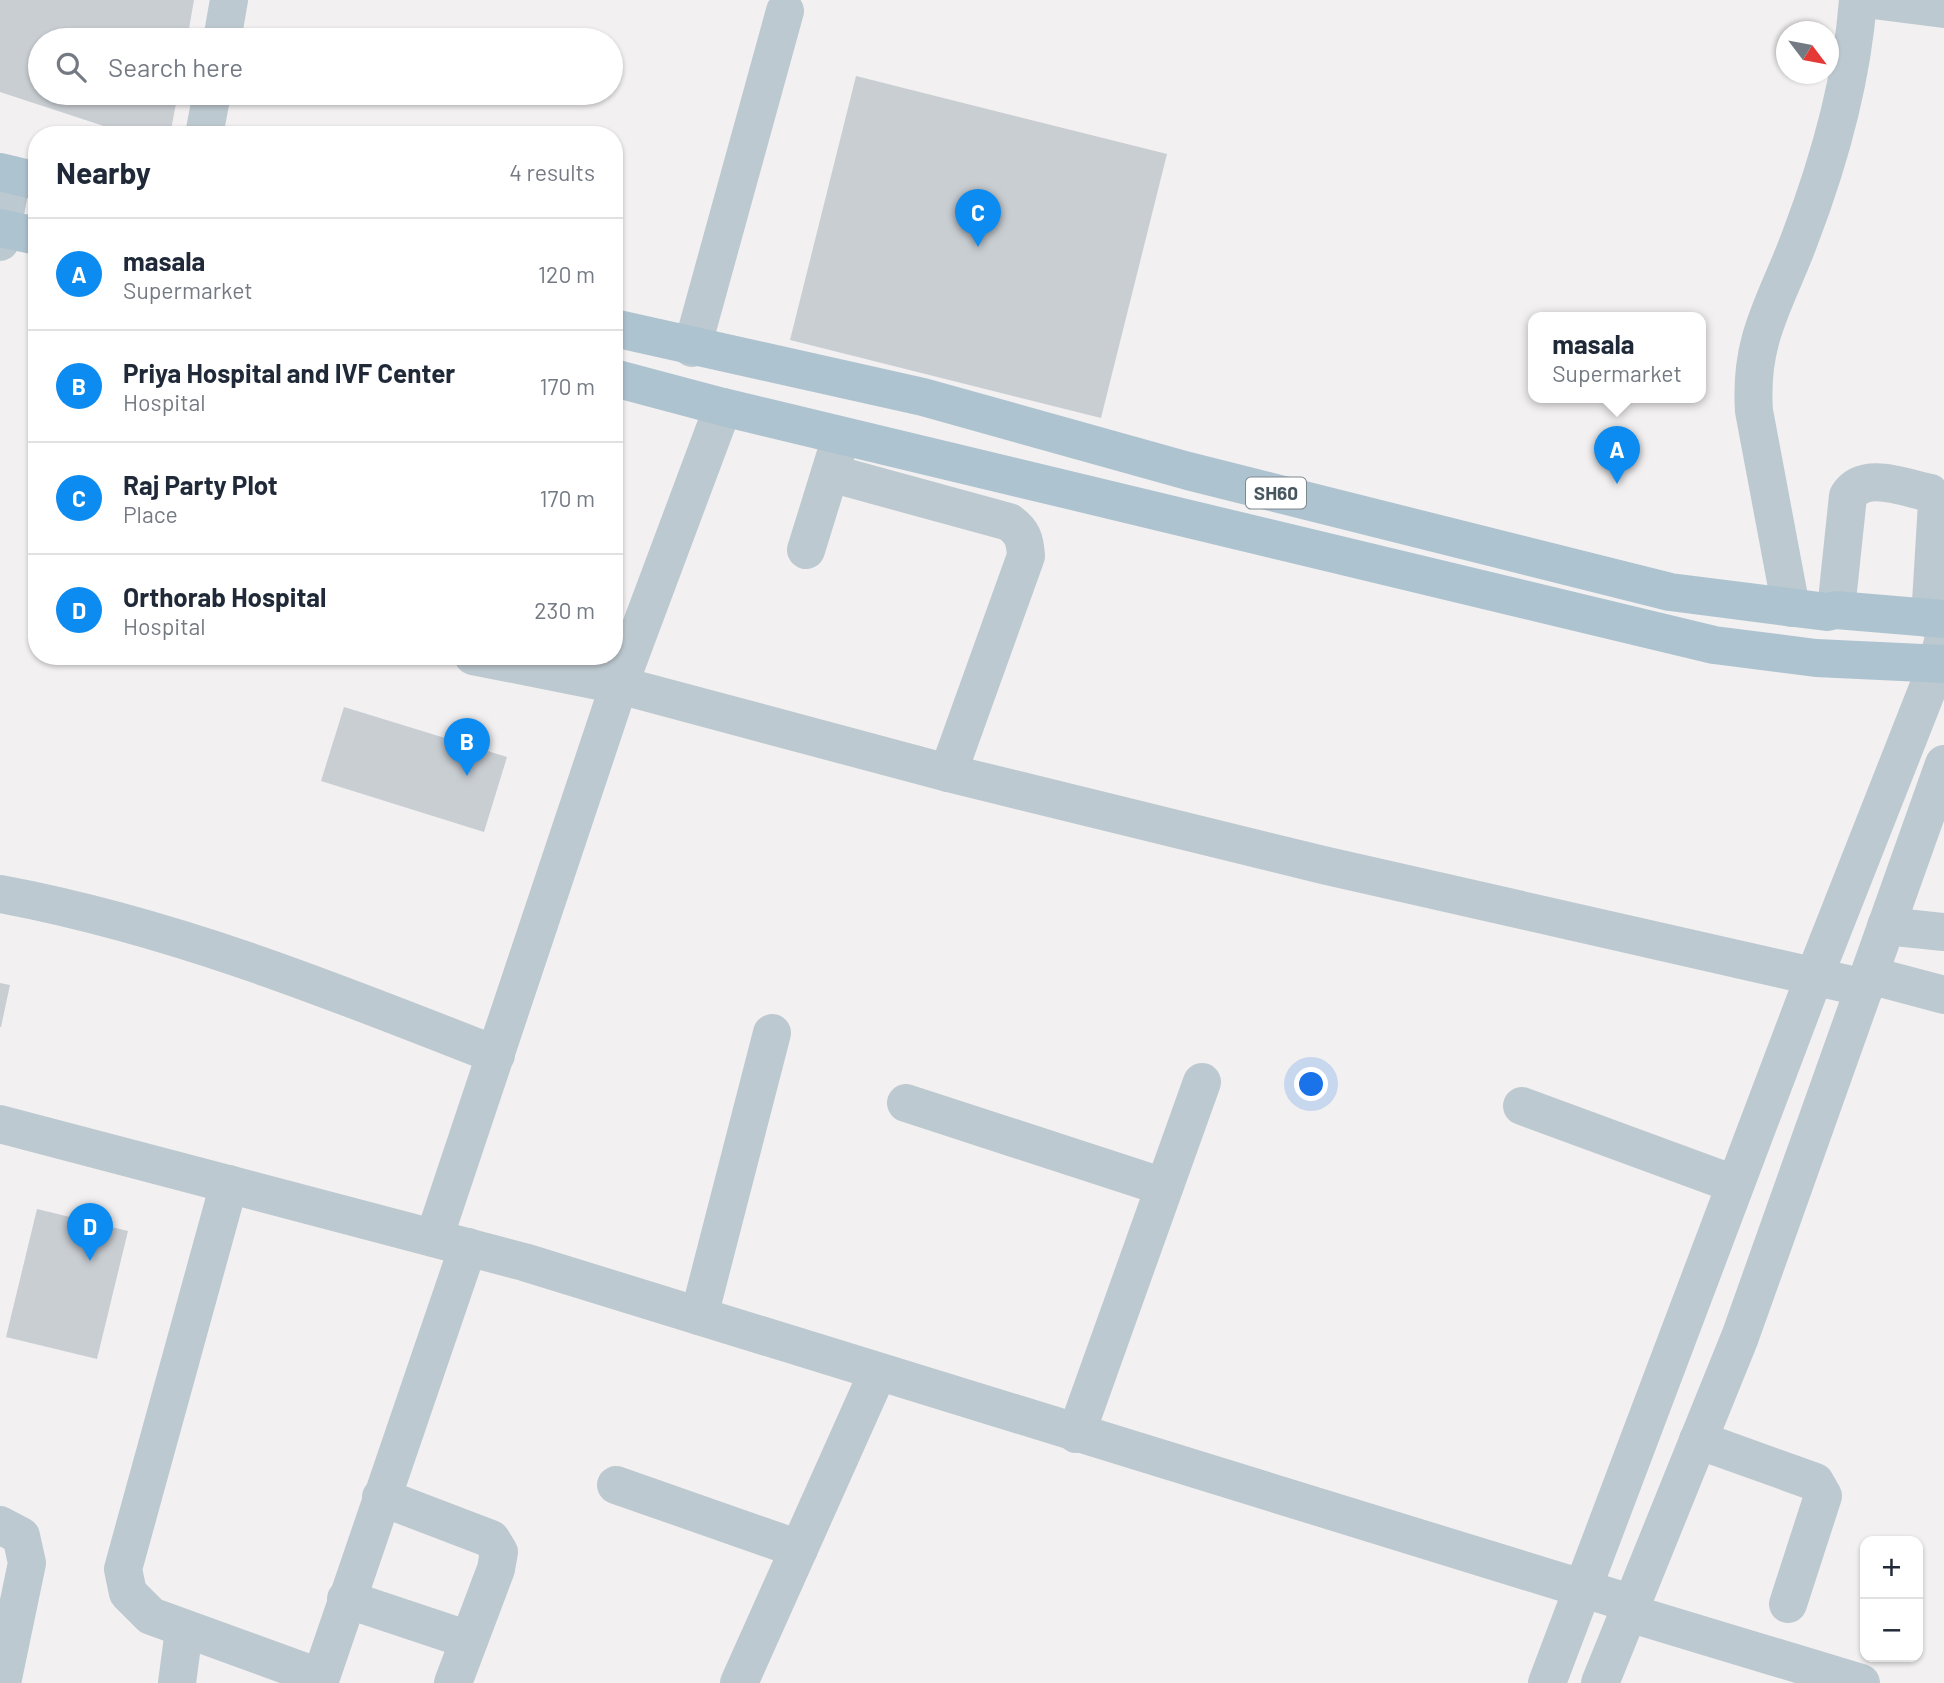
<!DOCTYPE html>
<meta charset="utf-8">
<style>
:root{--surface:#fff;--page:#f2f2f3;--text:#1f2937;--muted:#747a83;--line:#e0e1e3;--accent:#0c8bf0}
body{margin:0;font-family:Barlow,sans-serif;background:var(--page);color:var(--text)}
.controls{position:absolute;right:21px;bottom:21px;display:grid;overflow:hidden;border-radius:14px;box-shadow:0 2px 5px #0004}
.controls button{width:63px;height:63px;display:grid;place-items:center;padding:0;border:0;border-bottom:2px solid var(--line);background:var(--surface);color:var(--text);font:35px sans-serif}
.compass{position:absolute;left:1776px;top:21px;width:63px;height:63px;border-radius:50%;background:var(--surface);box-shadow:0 2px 5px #0004;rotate:122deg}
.you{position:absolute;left:1312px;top:1085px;width:24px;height:24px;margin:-18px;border:5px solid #fff;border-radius:50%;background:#1a73e8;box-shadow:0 0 0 10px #1a73e833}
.badge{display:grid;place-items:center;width:46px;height:46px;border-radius:50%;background:var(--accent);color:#fff;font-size:23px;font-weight:700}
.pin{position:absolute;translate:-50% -58px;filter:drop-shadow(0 2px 4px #0008)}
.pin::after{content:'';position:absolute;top:37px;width:24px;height:21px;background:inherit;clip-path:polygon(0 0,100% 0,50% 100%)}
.popup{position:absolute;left:1528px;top:312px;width:178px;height:91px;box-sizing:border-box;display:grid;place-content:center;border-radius:14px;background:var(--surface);filter:drop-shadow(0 2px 5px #0005);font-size:23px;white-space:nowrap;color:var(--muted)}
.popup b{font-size:26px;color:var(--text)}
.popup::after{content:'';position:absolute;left:50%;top:100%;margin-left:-14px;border:14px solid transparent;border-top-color:var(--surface)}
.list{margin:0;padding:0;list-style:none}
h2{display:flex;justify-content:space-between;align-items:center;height:91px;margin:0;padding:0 28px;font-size:30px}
h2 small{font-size:23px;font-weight:400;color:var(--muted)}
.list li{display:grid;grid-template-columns:46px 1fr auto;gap:21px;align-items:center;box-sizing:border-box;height:112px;padding:0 28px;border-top:2px solid var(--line)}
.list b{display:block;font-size:26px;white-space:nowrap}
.list p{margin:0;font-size:23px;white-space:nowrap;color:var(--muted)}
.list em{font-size:23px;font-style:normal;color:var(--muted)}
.icon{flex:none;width:38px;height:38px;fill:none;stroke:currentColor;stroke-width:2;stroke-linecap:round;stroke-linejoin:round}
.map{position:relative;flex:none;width:1944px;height:1683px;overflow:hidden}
.search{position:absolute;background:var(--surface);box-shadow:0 2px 5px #0004;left:28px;top:28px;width:595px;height:77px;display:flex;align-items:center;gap:18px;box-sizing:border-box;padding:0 24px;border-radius:38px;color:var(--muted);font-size:26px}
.panel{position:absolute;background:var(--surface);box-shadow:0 2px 5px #0004;left:28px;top:126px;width:595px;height:539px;border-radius:28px}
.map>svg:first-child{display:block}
.building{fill:#c9ced3}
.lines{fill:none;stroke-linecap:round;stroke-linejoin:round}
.minor{stroke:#bdc9d0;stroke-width:38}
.major{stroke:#aec3d0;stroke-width:38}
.labels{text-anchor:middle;stroke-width:5;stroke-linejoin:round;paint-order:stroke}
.shield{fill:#fff;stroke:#7e898f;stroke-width:2}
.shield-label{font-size:19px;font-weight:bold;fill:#46565f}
</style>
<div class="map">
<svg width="1944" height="1683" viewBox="0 0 1944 1683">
<rect width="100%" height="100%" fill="#f2f0f0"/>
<g class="building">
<polygon points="0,0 194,0 187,40 40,40 40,93 178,93 170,135 131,135 0,92"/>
<polygon points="856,76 1167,154 1101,418 790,340"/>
<polygon points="344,707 507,757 484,832 321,781"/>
<polygon points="0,983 10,985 1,1027 0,1027"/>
<polygon points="37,1209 128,1231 97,1359 6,1337"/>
</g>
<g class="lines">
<g class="minor">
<polyline points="1873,0 1944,9"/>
<polyline points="222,40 229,0"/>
<polyline points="204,135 212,93"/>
<polyline points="0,242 12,175"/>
<polyline points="692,348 785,11"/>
<path d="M830 473 1009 522C1023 532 1025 540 1026 556L948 773"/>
<polyline points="806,550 837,450"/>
<path d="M1791 608 1754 411C1749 338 1776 303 1800 238 1829 162 1852 81 1858 0"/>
<path d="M1836 610 1848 496C1864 470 1905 488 1930 493L1937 503 1930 619"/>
<polyline points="473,656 619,685 948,773 1323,865 1865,988"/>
<path d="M0 894C172 926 334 991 496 1055"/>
<polyline points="1886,926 1944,932"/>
<polyline points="1869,975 1944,995"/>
<polyline points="906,1103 1164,1187"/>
<polyline points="1522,1106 1734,1184"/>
<polyline points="0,1124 524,1262 1633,1604"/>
<polyline points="229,1184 123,1569 128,1593 151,1616 319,1677"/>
<polyline points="434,1238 619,685 723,407"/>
<polyline points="699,1316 772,1033"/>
<polyline points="1076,1434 1202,1082"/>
<polyline points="1698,1440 1815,1482 1823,1496 1788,1604"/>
<polyline points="616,1485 799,1549"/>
<polyline points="381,1497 491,1539 499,1552 496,1569 453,1683"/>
<polyline points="0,1525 21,1536 27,1563 2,1683"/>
<polyline points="346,1599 469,1640"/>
<polyline points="1629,1613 1861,1683"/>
<polyline points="177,1683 184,1630"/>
<polyline points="319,1683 468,1247"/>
<polyline points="739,1683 878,1372"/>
<polyline points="1547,1683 1814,977 1937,665 1944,637"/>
<polyline points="1600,1683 1740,1337 1944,764"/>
</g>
<g class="major">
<polyline points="0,172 37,181"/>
<polyline points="0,228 37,236"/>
<polyline points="614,328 923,397 1188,471 1670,592 1827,612 1836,610 1944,619"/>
<polyline points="614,378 723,407 1714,645 1816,658 1944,664"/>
</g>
</g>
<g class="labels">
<rect class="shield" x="1246" y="477.5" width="60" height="31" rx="5"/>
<g class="shield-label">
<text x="1276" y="500">SH60</text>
</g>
</g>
</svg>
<div class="controls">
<button>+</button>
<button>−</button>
</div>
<svg class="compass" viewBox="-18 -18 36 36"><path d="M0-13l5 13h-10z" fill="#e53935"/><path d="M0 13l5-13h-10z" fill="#747a83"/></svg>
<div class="you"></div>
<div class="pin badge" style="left:1617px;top:484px">A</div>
<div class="popup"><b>masala</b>Supermarket</div>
<div class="pin badge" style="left:467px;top:776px">B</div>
<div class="pin badge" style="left:978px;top:247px">C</div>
<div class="pin badge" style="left:90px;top:1261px">D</div>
<div class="search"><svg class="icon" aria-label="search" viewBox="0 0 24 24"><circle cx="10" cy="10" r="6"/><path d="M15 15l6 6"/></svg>Search here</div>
<section class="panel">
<h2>Nearby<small>4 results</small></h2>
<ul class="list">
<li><span class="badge">A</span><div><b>masala</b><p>Supermarket</p></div><em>120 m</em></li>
<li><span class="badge">B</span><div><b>Priya Hospital and IVF Center</b><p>Hospital</p></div><em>170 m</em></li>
<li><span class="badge">C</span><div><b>Raj Party Plot</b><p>Place</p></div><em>170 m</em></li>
<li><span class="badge">D</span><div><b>Orthorab Hospital</b><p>Hospital</p></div><em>230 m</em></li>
</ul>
</section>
</div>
